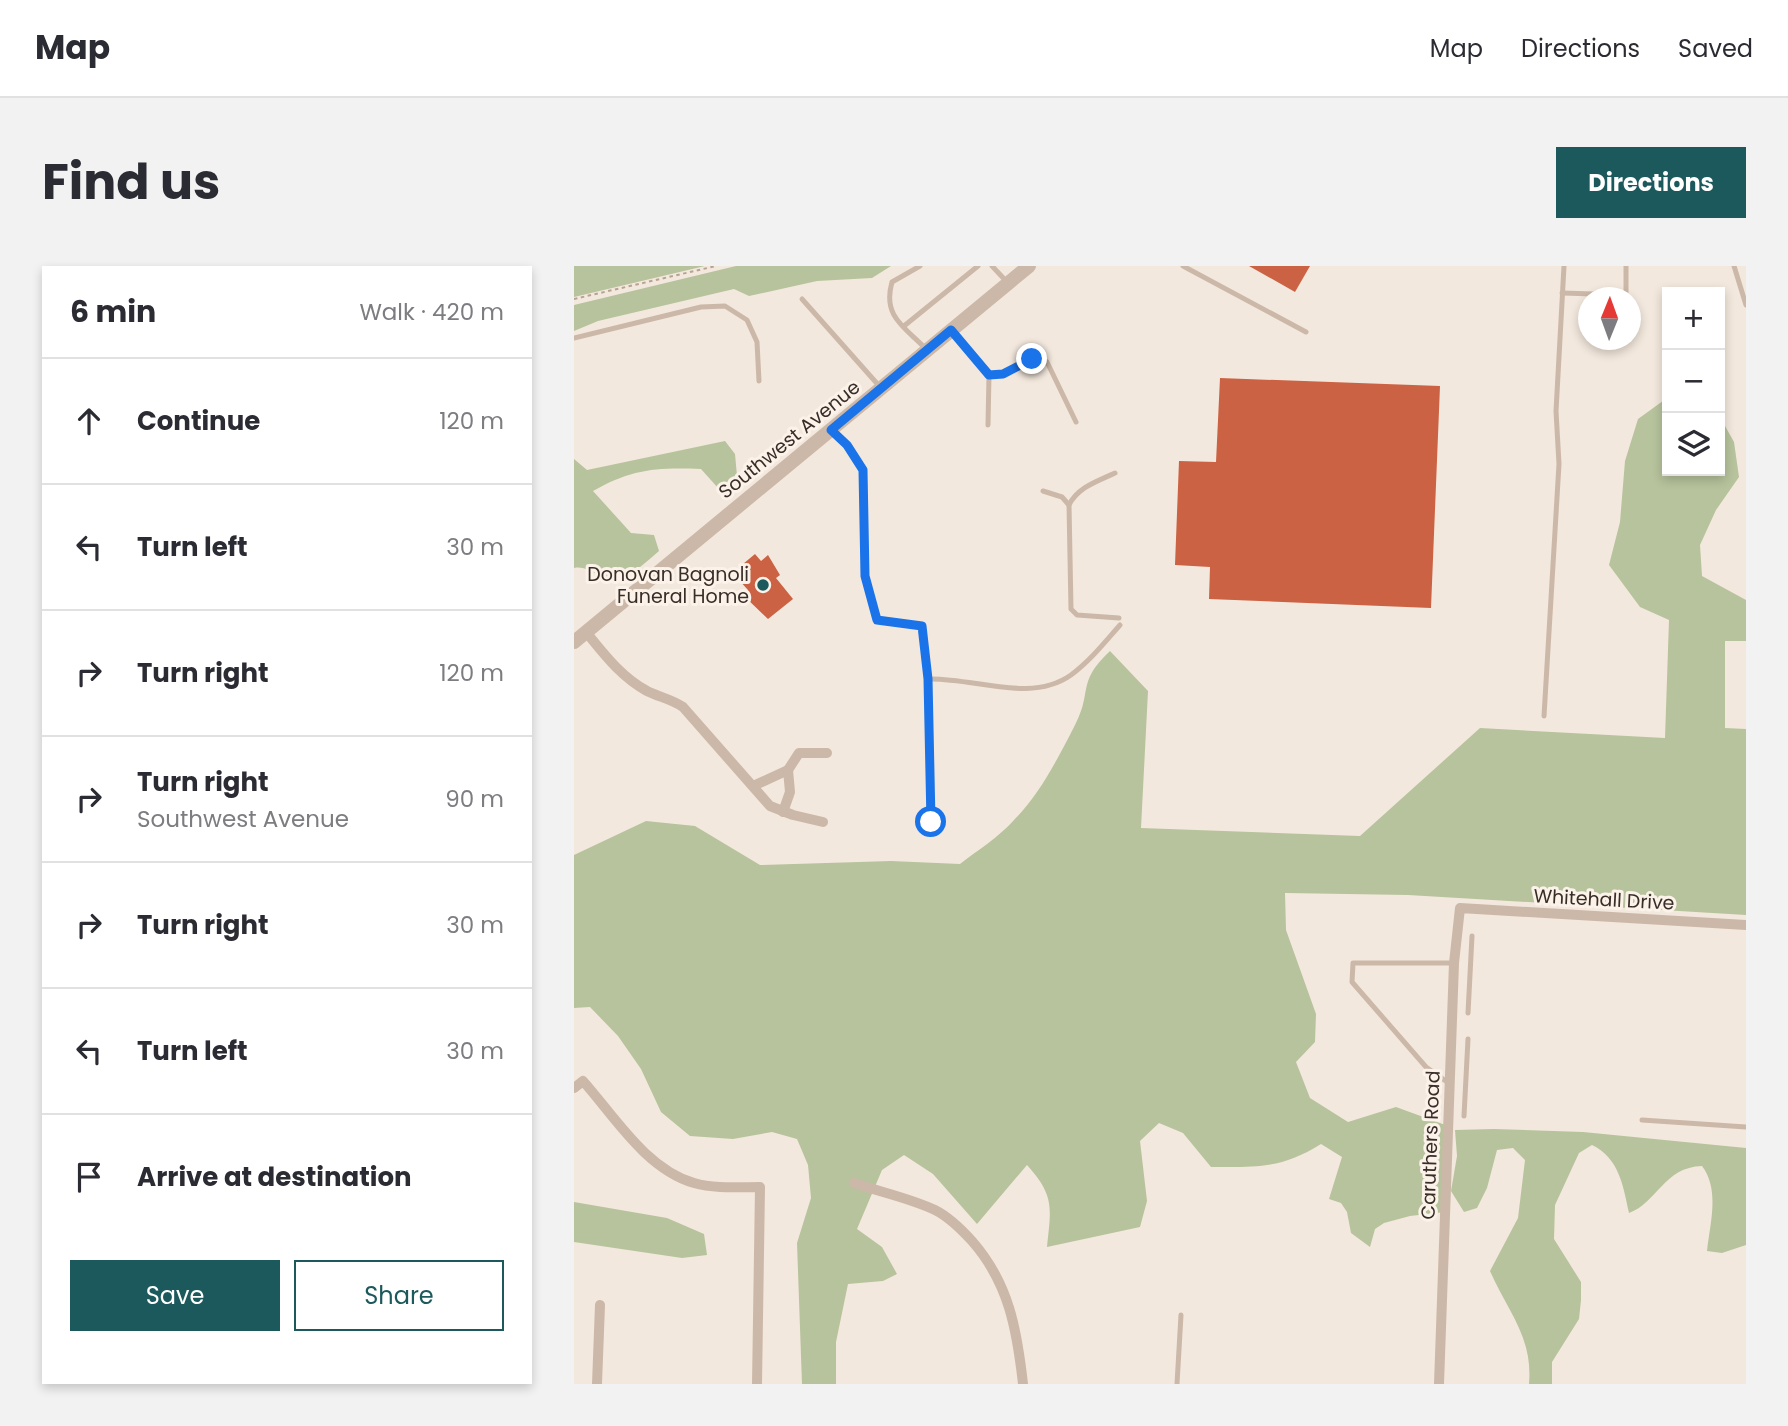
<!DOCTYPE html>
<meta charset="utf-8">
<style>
:root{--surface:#fff;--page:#f2f2f3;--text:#2b2b33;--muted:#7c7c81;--line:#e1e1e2;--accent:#1c595c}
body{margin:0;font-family:Poppins,sans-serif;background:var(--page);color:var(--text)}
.controls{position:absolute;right:21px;top:21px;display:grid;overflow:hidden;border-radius:0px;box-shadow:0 4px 10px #0003}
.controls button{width:63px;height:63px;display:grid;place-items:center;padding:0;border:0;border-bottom:2px solid var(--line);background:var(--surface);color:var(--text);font:35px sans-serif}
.compass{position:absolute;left:1004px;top:21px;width:63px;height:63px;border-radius:50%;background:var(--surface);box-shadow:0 4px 10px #0003;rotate:1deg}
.stop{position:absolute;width:21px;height:21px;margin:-16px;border:5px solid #1a73e8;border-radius:50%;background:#fff}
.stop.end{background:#1a73e8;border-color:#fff;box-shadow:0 2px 7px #0008}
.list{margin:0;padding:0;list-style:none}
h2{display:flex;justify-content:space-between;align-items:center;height:91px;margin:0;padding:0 28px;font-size:30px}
h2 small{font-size:23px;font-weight:400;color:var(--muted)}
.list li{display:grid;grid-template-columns:46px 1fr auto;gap:21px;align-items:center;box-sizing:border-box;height:126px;padding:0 28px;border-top:2px solid var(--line)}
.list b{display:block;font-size:26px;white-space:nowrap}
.list p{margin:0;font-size:23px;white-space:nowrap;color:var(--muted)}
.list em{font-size:23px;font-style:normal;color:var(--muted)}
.actions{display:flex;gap:14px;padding:21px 28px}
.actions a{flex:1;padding:16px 0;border:2px solid var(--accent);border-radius:0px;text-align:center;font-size:24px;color:var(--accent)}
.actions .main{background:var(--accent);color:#fff}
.icon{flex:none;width:38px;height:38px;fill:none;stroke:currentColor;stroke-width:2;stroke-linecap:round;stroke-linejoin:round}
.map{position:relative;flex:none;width:1172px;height:1118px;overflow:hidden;border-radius:0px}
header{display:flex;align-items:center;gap:42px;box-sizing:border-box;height:98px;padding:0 35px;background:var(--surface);border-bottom:2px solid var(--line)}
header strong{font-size:33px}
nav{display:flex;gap:38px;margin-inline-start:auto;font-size:24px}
.intro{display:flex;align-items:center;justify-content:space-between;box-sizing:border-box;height:168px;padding:0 42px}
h1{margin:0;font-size:49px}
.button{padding:18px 32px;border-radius:0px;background:var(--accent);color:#fff;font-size:24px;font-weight:700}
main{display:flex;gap:42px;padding:0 42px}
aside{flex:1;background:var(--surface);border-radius:0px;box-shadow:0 4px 10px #0003}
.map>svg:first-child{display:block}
.green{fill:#b7c39c}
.building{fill:#cb6243}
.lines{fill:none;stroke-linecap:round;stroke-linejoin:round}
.path{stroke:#b8a292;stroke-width:2;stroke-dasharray:3.5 3.5;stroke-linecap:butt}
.service{stroke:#ccb8a8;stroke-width:5}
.minor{stroke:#ccb8a8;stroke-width:10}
.tertiary{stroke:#ccb8a8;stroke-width:14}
.route{stroke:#1a73e8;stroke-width:9}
.poi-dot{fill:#1c595c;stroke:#fbf2e9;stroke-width:2.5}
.labels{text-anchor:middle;stroke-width:6;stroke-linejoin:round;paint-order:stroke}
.street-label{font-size:19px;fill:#392d28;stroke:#fbf2e9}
.poi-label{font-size:19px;fill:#392d28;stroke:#fbf2e9;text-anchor:end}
</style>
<header>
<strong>Map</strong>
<nav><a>Map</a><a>Directions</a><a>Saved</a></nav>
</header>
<div class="intro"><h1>Find us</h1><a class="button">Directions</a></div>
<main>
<aside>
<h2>6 min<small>Walk · 420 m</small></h2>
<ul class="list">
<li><svg class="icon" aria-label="ahead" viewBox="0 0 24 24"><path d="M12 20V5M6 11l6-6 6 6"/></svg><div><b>Continue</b></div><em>120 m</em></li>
<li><svg class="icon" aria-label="left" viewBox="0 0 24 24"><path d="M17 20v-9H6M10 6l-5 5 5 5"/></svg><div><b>Turn left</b></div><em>30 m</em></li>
<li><svg class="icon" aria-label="right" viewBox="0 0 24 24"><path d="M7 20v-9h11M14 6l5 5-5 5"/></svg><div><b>Turn right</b></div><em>120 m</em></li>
<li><svg class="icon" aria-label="right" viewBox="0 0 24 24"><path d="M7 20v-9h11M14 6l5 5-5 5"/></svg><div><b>Turn right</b><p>Southwest Avenue</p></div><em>90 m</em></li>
<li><svg class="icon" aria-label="right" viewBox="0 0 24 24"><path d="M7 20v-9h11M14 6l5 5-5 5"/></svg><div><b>Turn right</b></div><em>30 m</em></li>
<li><svg class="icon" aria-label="left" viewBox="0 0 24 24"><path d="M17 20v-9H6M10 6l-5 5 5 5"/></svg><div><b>Turn left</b></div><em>30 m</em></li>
<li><svg class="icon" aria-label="arrive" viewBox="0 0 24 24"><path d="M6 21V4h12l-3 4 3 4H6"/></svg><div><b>Arrive at destination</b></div></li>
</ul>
<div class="actions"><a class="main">Save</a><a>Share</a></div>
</aside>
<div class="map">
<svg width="1172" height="1118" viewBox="0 0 1172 1118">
<rect width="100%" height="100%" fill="#f3e8dd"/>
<g class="green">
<polygon points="0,0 131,0 0,31"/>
<polygon points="162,0 317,0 298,12 243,15 175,30 160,23 24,55 0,65 0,39"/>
<path d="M1093 132V205H1146V151L1160 176 1165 211 1142 244 1126 279 1128 310 1172 334V375H1151V462L1172 463V649L834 629 711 627 712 664 742 748 741 776 722 796 736 832 774 856 822 841 874 860 871 946 836 950 810 957 801 963 796 981 777 967 773 946 767 937 755 933 768 891 747 878C707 903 683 901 637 901L609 867 585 857 566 875 573 935 566 961 473 981C477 942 481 930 453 899L403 958 359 908 330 889 308 904 283 963 308 981 323 1008 309 1015 274 1018 262 1076V1118H228L223 977 237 932 234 899 223 873 198 866 159 873 116 870 87 846 67 803 44 770 16 741 0 742V589L72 555 121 560 186 599 317 595 386 598C404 584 425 571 440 554 466 528 484 492 501 459 519 425 502 417 536 385L574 425 567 562 786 570 906 462 1091 472 1095 354 1066 341 1035 299 1046 256 1051 195 1064 153Z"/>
<path d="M151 175 161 188 163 210 145 223 127 203C83 201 57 203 19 225L57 267 80 269 85 285C68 299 50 320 26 309 17 306 10 300 0 302V193L13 204Z"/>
<path d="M920 863 1009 866 1172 882V979L1148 987 1133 985C1136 957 1146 924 1128 900 1090 901 1083 937 1055 947 1049 919 1045 892 1018 879L1005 887 981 939 980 973 1007 1016V1034L1005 1053 978 1096V1118H955C959 1071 934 1046 916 1005L944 952 951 894 939 882 923 884 913 922 903 942 890 946 877 925 883 890 881 864Z"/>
<polygon points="0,936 93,952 130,968 133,989 108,992 0,976"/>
</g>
<g class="building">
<polygon points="675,0 736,0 721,26"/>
<polygon points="646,112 866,120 857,342 635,333 636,301 601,299 605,195 642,196"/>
<polygon points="181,288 187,295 194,289 206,309 202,312 219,333 194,353 169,329 174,324 165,314 175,306 169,298"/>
</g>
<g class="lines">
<polyline class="path" points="0,33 142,0"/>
<g class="service">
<path d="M346 0 318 16C308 51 331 61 353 84"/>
<polyline points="418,0 433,16"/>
<polyline points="609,0 732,66"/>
<polyline points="1160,0 1172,39"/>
<polyline points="988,27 1052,29 1052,0"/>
<polyline points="228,33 307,122"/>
<polyline points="330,60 404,0"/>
<polyline points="377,64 415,109 414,159"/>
<polyline points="0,72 127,41 151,40 173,54 183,76 185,115"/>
<polyline points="415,109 429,108 466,92 473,96 502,156"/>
<polyline points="259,166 273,179 289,204 291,310 303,354 348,360 354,413 357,557"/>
<polyline points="469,225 488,231 495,239 497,343 503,349 545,352"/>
<path d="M495 239C504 221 524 215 541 207"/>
<path d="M354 413C399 411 456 438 497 409 516 395 531 376 546 359"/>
<polyline points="970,450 985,198 982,145 990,0"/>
<polyline points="894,747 898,670"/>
<polyline points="876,818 852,801 778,716 779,697 880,697"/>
<polyline points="890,850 894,773"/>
<polyline points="1068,854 1172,861"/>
<polyline points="603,1118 607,1049"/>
</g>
<g class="minor">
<path d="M12 366C30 388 47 411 73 425 85 431 97 433 109 441L196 540 219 549 249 556"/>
<polyline points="179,520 214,504 225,487 253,487"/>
<polyline points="209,546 216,526 214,504"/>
<path d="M0 822 9 815C41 851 72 903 120 917 141 923 164 921 186 921L183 1118"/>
<path d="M280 917C306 926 336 932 361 944 375 951 388 964 398 975 435 1017 443 1064 449 1118"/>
<polyline points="23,1118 26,1039"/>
<polyline points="865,1118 880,697 886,642 1172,659"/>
</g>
<polyline class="tertiary" points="0,376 455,0"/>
</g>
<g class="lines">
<polyline class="route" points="357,556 354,413 348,360 303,354 291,310 289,204 273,179 257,164 377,64 415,109 429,108 458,93"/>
</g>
<circle class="poi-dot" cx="189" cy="319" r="7"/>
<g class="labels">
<g class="street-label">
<text transform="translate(215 173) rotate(-39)" y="7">Southwest Avenue</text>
<text transform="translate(1030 633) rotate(3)" y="7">Whitehall Drive</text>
<text transform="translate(856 879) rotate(-88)" y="7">Caruthers Road</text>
</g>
<g class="poi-label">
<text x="175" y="315">Donovan Bagnoli<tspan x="175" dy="22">Funeral Home</tspan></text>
</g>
</g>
</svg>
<div class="controls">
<button>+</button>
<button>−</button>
<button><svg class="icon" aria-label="layers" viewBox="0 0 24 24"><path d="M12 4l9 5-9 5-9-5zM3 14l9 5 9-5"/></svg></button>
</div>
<svg class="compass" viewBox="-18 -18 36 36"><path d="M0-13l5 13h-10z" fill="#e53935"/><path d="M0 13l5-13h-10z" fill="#7c7c81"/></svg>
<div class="stop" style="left:357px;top:556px"></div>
<div class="stop end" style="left:458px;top:93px"></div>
</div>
</main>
